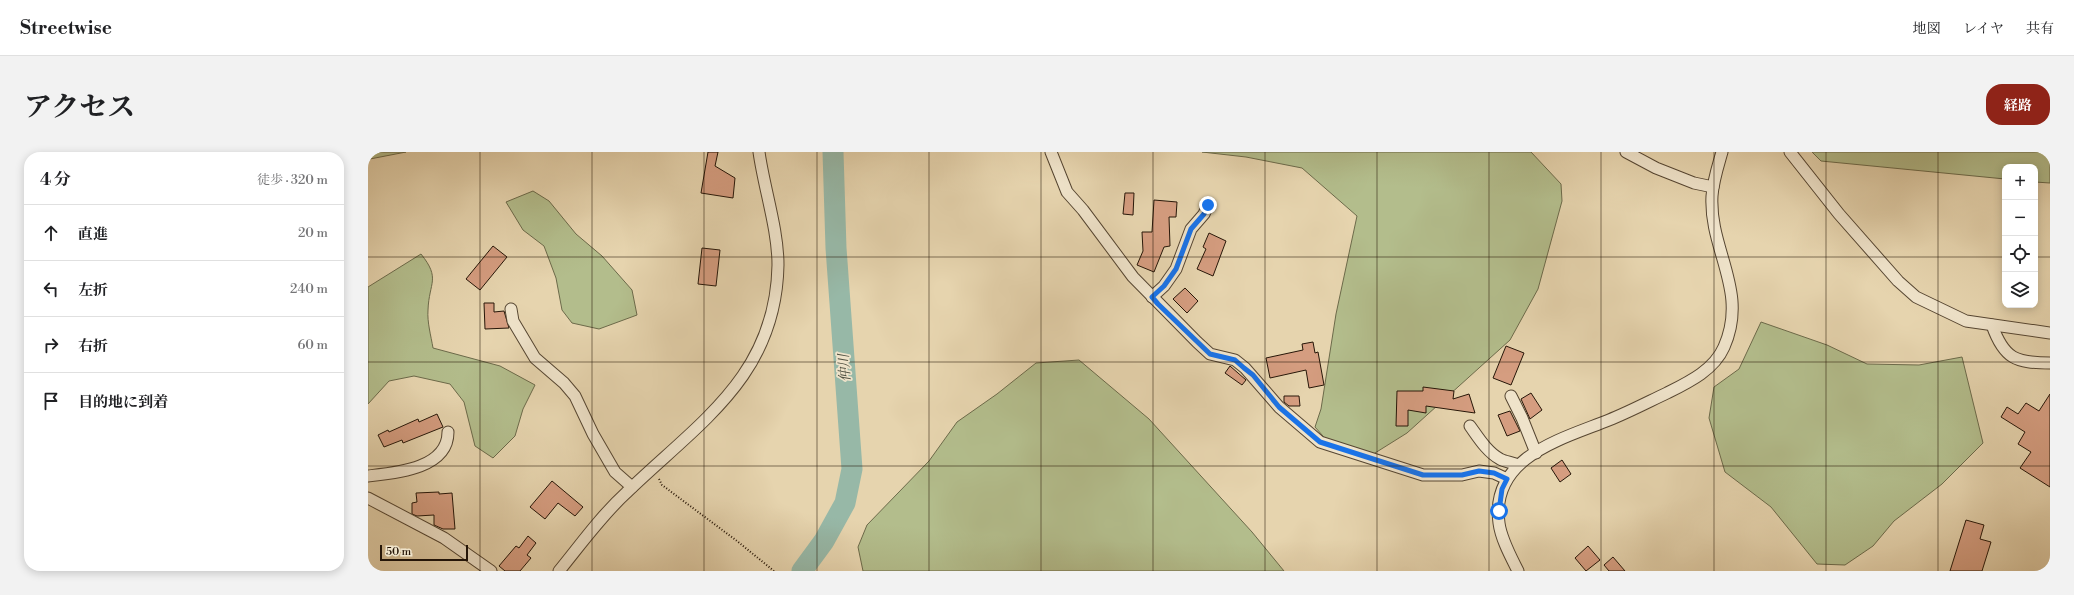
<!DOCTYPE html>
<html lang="ja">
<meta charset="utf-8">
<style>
:root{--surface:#fff;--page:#f2f2f2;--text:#202124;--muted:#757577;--line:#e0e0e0;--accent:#8f2418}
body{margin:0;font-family:"Libre Bodoni","Noto Serif JP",serif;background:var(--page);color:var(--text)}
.controls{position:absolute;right:12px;top:12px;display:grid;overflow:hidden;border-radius:8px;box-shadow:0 2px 10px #0003}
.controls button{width:36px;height:36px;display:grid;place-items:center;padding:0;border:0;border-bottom:1px solid var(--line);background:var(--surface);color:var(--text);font:20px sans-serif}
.scale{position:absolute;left:12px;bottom:10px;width:88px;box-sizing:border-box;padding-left:4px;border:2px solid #261608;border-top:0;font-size:11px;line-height:14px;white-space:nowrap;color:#261608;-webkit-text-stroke:3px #efe3ca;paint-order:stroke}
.stop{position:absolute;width:12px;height:12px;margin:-9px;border:3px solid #1a73e8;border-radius:50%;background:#fff}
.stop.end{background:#1a73e8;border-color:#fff;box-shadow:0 1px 4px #0008}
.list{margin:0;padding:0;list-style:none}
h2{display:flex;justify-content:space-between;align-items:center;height:52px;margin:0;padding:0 16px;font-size:17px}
h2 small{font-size:13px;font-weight:400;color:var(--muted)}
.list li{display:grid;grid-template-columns:26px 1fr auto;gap:12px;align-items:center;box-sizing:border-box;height:56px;padding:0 16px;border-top:1px solid var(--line)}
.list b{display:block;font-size:15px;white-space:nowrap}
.list em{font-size:13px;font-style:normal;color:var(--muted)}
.icon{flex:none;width:22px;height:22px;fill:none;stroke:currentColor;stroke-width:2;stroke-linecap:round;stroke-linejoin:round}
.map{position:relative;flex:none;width:1682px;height:419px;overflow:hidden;border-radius:16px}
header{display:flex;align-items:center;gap:24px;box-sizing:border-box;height:56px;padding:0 20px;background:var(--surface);border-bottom:1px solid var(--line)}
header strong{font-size:19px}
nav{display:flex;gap:22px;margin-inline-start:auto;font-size:14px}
.intro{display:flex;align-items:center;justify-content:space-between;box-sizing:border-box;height:96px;padding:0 24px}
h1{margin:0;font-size:28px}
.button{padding:10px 18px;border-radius:16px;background:var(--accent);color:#fff;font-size:14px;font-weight:700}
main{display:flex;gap:24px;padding:0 24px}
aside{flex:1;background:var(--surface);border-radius:16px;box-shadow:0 2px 10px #0003}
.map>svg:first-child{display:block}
.green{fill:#b3bd8c;stroke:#6c6a4a}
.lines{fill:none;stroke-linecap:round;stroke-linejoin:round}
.river{stroke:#97b8a7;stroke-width:21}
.building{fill:#d59d80;stroke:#261608}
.minor-casing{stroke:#564632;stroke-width:13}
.path{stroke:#261608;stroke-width:2;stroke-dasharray:1 2;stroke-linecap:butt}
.minor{stroke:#efe3ca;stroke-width:11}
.route{stroke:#1a73e8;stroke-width:5}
.grid{fill:none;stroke:#261608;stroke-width:1;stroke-opacity:0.55}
.labels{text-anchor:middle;stroke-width:3.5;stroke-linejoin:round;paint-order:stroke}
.water-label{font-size:14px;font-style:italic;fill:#4e4f40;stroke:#efe3ca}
</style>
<header>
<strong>Streetwise</strong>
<nav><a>地図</a><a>レイヤ</a><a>共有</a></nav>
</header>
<div class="intro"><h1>アクセス</h1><a class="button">経路</a></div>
<main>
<aside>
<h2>4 分<small>徒歩 · 320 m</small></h2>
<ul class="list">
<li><svg class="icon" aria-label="ahead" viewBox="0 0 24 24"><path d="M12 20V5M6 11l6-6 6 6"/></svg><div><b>直進</b></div><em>20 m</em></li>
<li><svg class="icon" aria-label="left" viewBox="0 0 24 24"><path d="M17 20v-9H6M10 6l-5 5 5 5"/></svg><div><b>左折</b></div><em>240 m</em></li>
<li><svg class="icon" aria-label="right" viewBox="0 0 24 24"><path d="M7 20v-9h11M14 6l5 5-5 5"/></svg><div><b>右折</b></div><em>60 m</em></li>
<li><svg class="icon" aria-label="arrive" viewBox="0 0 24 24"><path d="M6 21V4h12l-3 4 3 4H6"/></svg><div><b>目的地に到着</b></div></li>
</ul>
</aside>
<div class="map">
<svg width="1682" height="419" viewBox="0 0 1682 419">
<rect width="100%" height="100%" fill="#e6d4ae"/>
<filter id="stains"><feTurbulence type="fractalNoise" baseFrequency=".005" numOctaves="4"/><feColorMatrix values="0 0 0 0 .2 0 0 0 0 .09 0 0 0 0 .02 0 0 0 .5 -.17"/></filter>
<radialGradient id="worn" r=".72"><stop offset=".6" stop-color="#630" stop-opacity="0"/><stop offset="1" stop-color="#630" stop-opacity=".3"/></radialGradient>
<g class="green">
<polygon points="0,0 38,0 2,7 0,9"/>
<polygon points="834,0 1163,0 1193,32 1194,49 1170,137 1142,188 1039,281 999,306 962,292 947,275 953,257 968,162 989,64 934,16 878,5"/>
<polygon points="1444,0 1682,0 1682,31 1667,30 1667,15 1637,15 1637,27 1453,9"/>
<polygon points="165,39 181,49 208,82 234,104 264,138 269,163 231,177 204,171 194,158 188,126 176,94 155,78 138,50"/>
<path d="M53 102C73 127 61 130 60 158 59 170 63 184 65 196L132 214 167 233 155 257 147 284 125 306 107 294 96 250 82 232 46 224 21 229 0 252V135Z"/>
<polygon points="1393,170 1459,193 1499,212 1551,213 1594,205 1615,291 1574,332 1526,369 1505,394 1477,413 1449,412 1403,355 1357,320 1341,266 1346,235 1371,217"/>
<polygon points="711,208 781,267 884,380 916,419 495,419 490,395 499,373 561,309 589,270 629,242 668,211"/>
</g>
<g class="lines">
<polyline class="river" points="434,419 456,389 477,351 484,317 468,96 465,0"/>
</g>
<g class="building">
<polygon points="340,0 350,0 347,14 367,26 365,46 333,41"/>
<polygon points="757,41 766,41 765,63 755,62"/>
<polygon points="786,48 809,50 808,65 801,65 802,94 796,95 786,120 769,113 775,99 774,80 784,80"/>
<polygon points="841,81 858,89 845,124 829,117 838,97 835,95"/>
<polygon points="125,94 139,105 112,138 98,127"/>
<polygon points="334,96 352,98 348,134 330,132"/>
<polygon points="817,136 830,149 819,161 805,147"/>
<polygon points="116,151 126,151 126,160 136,159 141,176 117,177"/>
<polygon points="945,190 947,201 950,200 956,233 941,236 938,218 902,226 898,206 935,198 934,192"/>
<polygon points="1138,194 1156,201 1143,233 1125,226"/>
<polygon points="862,214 878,228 874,233 857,221"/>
<polygon points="1055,235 1086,239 1085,247 1101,242 1107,261 1058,254 1058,261 1040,258 1040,274 1028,274 1029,239 1055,239"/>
<polygon points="1163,241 1174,258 1162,267 1153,247"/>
<polygon points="1682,242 1682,335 1652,316 1663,300 1650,292 1657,280 1633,265 1639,255 1650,262 1658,251 1671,259"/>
<polygon points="916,244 931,244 932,254 921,254 916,250"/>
<polygon points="1142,259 1152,279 1139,284 1130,263"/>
<polygon points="69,262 75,275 35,291 34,288 16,295 10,283 20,278 21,280 50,267 51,270"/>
<polygon points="1194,308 1203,322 1192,330 1183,316"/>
<polygon points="184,329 215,355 207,364 190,351 177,367 162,355"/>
<polygon points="71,340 71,342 84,341 87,377 75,377 66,373 66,363 49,364 44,362 44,351 49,350 48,341"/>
<polygon points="1598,368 1616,373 1612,387 1623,390 1614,419 1582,419"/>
<polygon points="160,384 168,391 159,403 163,406 152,419 137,419 131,414 148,394 151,396"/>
<polygon points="1220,394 1232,408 1218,419 1207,406"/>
<polygon points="1245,405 1257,419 1241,419 1236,413"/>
</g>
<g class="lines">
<defs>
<g id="minor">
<polyline points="683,0 699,40 715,58 765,125 829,190 842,202 867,208 877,216 911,255 952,290 1055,323 1094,323 1111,319 1126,321 1139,327"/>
<polyline points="1258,0 1288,16 1326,31 1345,35"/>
<polyline points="1422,0 1471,62 1530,129 1548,145 1598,169 1682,181"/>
<polyline points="784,145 796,134 808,117 823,77 836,62 840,53"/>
<polyline points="143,157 145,169 167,206 196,231 207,244 225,282 247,320 264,335"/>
<path d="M1624 173C1636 207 1648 211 1682 211"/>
<polyline points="1143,244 1154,266 1168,301"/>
<path d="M1102 274C1110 285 1119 300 1132 307 1137 310 1144 310 1150 313"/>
<path d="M0 324C27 321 80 317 80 280"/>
<polyline points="0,346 76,386 123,419"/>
<path d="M191 419C213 392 233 364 258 341 330 271 408 225 410 113 410 77 396 36 391 0"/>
<path d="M1150 419C1143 405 1133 387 1131 371 1122 305 1194 287 1241 268 1261 260 1280 250 1299 241 1321 230 1346 218 1356 195 1381 139 1341 98 1344 44 1345 29 1350 14 1354 0"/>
</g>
</defs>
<use href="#minor" class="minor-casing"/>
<polyline class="path" points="291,327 294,333 369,389 406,419"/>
<use href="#minor" class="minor"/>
</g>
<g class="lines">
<polyline class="route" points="840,53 836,62 823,77 808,117 796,134 784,145 790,152 842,202 867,208 876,216 885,223 911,255 952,290 1055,323 1094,323 1111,319 1126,321 1139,327 1134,337 1131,359"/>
</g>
<path class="grid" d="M112 0V419M224 0V419M336 0V419M449 0V419M561 0V419M673 0V419M785 0V419M897 0V419M1009 0V419M1121 0V419M1233 0V419M1346 0V419M1458 0V419M1570 0V419M0 105H1637M1667 105H1682M0 210H1682M0 314H1682"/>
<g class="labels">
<g class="water-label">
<text transform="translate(476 216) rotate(-94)" y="5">仲川</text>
</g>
</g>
<rect width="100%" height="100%" filter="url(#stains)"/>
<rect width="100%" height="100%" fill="url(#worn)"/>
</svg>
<div class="controls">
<button>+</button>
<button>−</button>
<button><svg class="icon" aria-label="locate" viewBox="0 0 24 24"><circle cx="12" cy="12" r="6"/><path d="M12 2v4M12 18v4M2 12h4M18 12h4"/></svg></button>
<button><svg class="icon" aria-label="layers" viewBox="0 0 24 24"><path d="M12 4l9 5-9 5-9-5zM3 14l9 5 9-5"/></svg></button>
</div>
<div class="scale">50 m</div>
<div class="stop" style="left:1131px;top:359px"></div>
<div class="stop end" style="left:840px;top:53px"></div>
</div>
</main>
